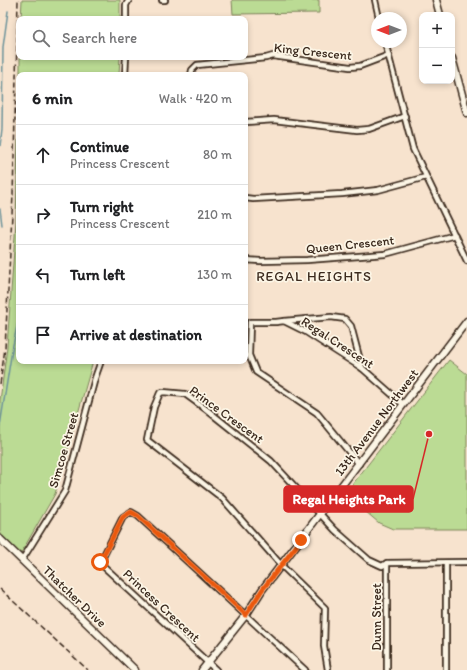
<!DOCTYPE html>
<meta charset="utf-8">
<style>
:root{--surface:#fff;--page:#f6f6f6;--text:#202124;--muted:#757577;--line:#e0e0e0}
body{margin:0;font-family:Itim,sans-serif;background:var(--page);color:var(--text)}
.controls{position:absolute;right:12px;top:12px;display:grid;overflow:hidden;border-radius:8px;box-shadow:0 2px 6px #0003}
.controls button{width:36px;height:36px;display:grid;place-items:center;padding:0;border:0;border-bottom:1px solid var(--line);background:var(--surface);color:var(--text);font:20px sans-serif}
.compass{position:absolute;left:371px;top:12px;width:36px;height:36px;border-radius:50%;background:var(--surface);box-shadow:0 2px 6px #0003;rotate:270deg}
.stop{position:absolute;width:12px;height:12px;margin:-9px;border:3px solid #ea580c;border-radius:50%;background:#fff}
.stop.end{background:#ea580c;border-color:#fff;box-shadow:0 1px 4px #0008}
.list{margin:0;padding:0;list-style:none}
h2{display:flex;justify-content:space-between;align-items:center;height:52px;margin:0;padding:0 16px;font-size:17px}
h2 small{font-size:13px;font-weight:400;color:var(--muted)}
.list li{display:grid;grid-template-columns:26px 1fr auto;gap:12px;align-items:center;box-sizing:border-box;height:60px;padding:0 16px;border-top:1px solid var(--line)}
.list b{display:block;font-size:15px;white-space:nowrap}
.list p{margin:0;font-size:13px;white-space:nowrap;color:var(--muted)}
.list em{font-size:13px;font-style:normal;color:var(--muted)}
.icon{flex:none;width:22px;height:22px;fill:none;stroke:currentColor;stroke-width:2;stroke-linecap:round;stroke-linejoin:round}
.map{position:relative;flex:none;width:467px;height:670px;overflow:hidden}
.search{position:absolute;background:var(--surface);box-shadow:0 2px 6px #0003;left:16px;top:16px;width:232px;height:44px;display:flex;align-items:center;gap:10px;box-sizing:border-box;padding:0 14px;border-radius:8px;color:var(--muted);font-size:15px}
.panel{position:absolute;background:var(--surface);box-shadow:0 2px 6px #0003;left:16px;top:72px;width:232px;height:292px;border-radius:8px}
.map>svg:first-child{display:block}
.green{fill:#bbdb94;stroke:#7b8259}
.lines{fill:none;stroke-linecap:round;stroke-linejoin:round}
.stream{stroke:#6c929a;stroke-width:1.5}
.street-casing{stroke:#3b2a1e;stroke-width:8}
.secondary-casing{stroke:#3b2a1e;stroke-width:9}
.street{stroke:#fcf5e5;stroke-width:4.5}
.secondary{stroke:#fcf5e5;stroke-width:6}
.rail{stroke:#3b2a1e;stroke-width:1.5;stroke-dasharray:6 3;stroke-linecap:butt}
.route{stroke:#ea580c;stroke-width:5}
.labels{text-anchor:middle;stroke-width:3.5;stroke-linejoin:round;paint-order:stroke}
.street-label{font-size:13px;fill:#3b2a1e;stroke:#fcf5e5}
.neighbourhood-label{font-size:14px;letter-spacing:1px;fill:#3b2a1e;stroke:#fcf5e5}
.leader{fill:none;stroke:#d62828;stroke-width:1.5}
.callout-dot{fill:#d62828;stroke:#fcf5e5;stroke-width:1.5}
.callout{fill:#d62828;stroke:#d62828;stroke-width:1.5}
.callout-label{font-size:14px;text-anchor:middle;font-weight:bold;fill:#fff}
</style>
<div class="map">
<svg width="467" height="670" viewBox="0 0 467 670">
<rect width="100%" height="100%" fill="#f7e3ce"/>
<filter id="ink" filterUnits="userSpaceOnUse"><feTurbulence type="fractalNoise" baseFrequency=".025" numOctaves="2"/><feDisplacementMap in="SourceGraphic" scale="8" xChannelSelector="R" yChannelSelector="G"/><feConvolveMatrix kernelMatrix="1 2 1 2 8 2 1 2 1" color-interpolation-filters="sRGB"/></filter>
<g filter="url(#ink)">
<g class="green">
<polygon points="22,0 120,0 120,19 21,19"/>
<polygon points="232,0 319,0 319,13 233,14"/>
<polygon points="20,57 120,57 119,75 20,75"/>
<polygon points="19,99 19,361 93,361 55,494 21,553 17,553 0,536 0,401 7,347 16,222"/>
<polygon points="449,360 467,374 467,529 393,529 379,523 345,494"/>
</g>
<g class="lines">
<g class="stream">
<polyline points="0,146 2,129 3,47 8,11"/>
<polyline points="0,209 2,225"/>
<polyline points="19,241 19,261"/>
<polyline points="0,426 12,350 19,317"/>
</g>
<defs>
<g id="street">
<polyline points="162,0 165,0"/>
<polyline points="375,0 379,18"/>
<polyline points="126,19 126,5 129,0"/>
<polyline points="385,42 413,149 467,261"/>
<polyline points="125,75 126,57"/>
<polyline points="191,75 192,70 197,65 266,58 273,56 350,67 360,66 389,55"/>
<polyline points="245,122 274,120 357,130 369,129 405,116"/>
<polyline points="245,198 253,199 342,194 378,190 426,177"/>
<polyline points="245,260 260,261 307,260 385,254 455,235"/>
<polyline points="284,321 331,317 345,319 351,326 362,368"/>
<polyline points="359,464 317,413 256,372 249,355 250,322 276,322 284,321 306,332 362,368 403,404"/>
<polyline points="22,560 65,491 95,378 101,361"/>
<polyline points="387,563 387,670"/>
<polyline points="446,563 446,670"/>
<polyline points="216,670 100,563 123,517 131,512 138,516 305,670"/>
<polyline points="328,670 324,646 325,608 281,565 222,498 147,440 154,407 160,393 163,392 185,394 207,410 271,461 335,530 369,560 382,566 387,563 467,562"/>
</g>
<g id="secondary">
<polyline points="436,0 440,15"/>
<polyline points="452,58 467,113"/>
<polyline points="0,539 135,670"/>
<polyline points="202,670 246,615 262,590 467,321"/>
</g>
</defs>
<use href="#street" class="street-casing"/>
<use href="#secondary" class="secondary-casing"/>
<use href="#street" class="street"/>
<use href="#secondary" class="secondary"/>
<g class="rail">
<polyline points="0,384 5,348 13,195 18,0"/>
<polyline points="0,589 88,670"/>
</g>
</g>
</g>
<g class="lines" filter="url(#ink)">
<polyline class="route" points="100,562 123,517 131,512 138,516 246,615 262,590 301,540"/>
</g>
<g class="labels">
<g class="street-label">
<text transform="translate(313 51) rotate(6)" y="5">King Crescent</text>
<text transform="translate(350 244) rotate(-6)" y="5">Queen Crescent</text>
<text transform="translate(338 342) rotate(33)" y="5">Regal Crescent</text>
<text transform="translate(227 414) rotate(36)" y="5">Prince Crescent</text>
<text transform="translate(376 422) rotate(-53)" y="5">13th Avenue Northwest</text>
<text transform="translate(63 450) rotate(-74)" y="5">Simcoe Street</text>
<text transform="translate(75 596) rotate(44)" y="5">Thatcher Drive</text>
<text transform="translate(162 605) rotate(43)" y="5">Princess Crescent</text>
<text transform="translate(376 617) rotate(-90)" y="5">Dunn Street</text>
</g>
<g class="neighbourhood-label">
<text x="314" y="281">REGAL HEIGHTS</text>
</g>
</g>
<path class="leader" d="M429 434L413 499"/>
<circle class="callout-dot" cx="429" cy="434" r="4"/>
<rect class="callout" x="284" y="486" width="129" height="26" rx="4"/>
<g class="callout-label">
<text x="349" y="504">Regal Heights Park</text>
</g>
</svg>
<div class="controls">
<button>+</button>
<button>−</button>
</div>
<svg class="compass" viewBox="-18 -18 36 36"><path d="M0-13l5 13h-10z" fill="#e53935"/><path d="M0 13l5-13h-10z" fill="#757577"/></svg>
<div class="stop" style="left:100px;top:562px"></div>
<div class="stop end" style="left:301px;top:540px"></div>
<div class="search"><svg class="icon" aria-label="search" viewBox="0 0 24 24"><circle cx="10" cy="10" r="6"/><path d="M15 15l6 6"/></svg>Search here</div>
<section class="panel">
<h2>6 min<small>Walk · 420 m</small></h2>
<ul class="list">
<li><svg class="icon" aria-label="ahead" viewBox="0 0 24 24"><path d="M12 20V5M6 11l6-6 6 6"/></svg><div><b>Continue</b><p>Princess Crescent</p></div><em>80 m</em></li>
<li><svg class="icon" aria-label="right" viewBox="0 0 24 24"><path d="M7 20v-9h11M14 6l5 5-5 5"/></svg><div><b>Turn right</b><p>Princess Crescent</p></div><em>210 m</em></li>
<li><svg class="icon" aria-label="left" viewBox="0 0 24 24"><path d="M17 20v-9H6M10 6l-5 5 5 5"/></svg><div><b>Turn left</b></div><em>130 m</em></li>
<li><svg class="icon" aria-label="arrive" viewBox="0 0 24 24"><path d="M6 21V4h12l-3 4 3 4H6"/></svg><div><b>Arrive at destination</b></div></li>
</ul>
</section>
</div>
